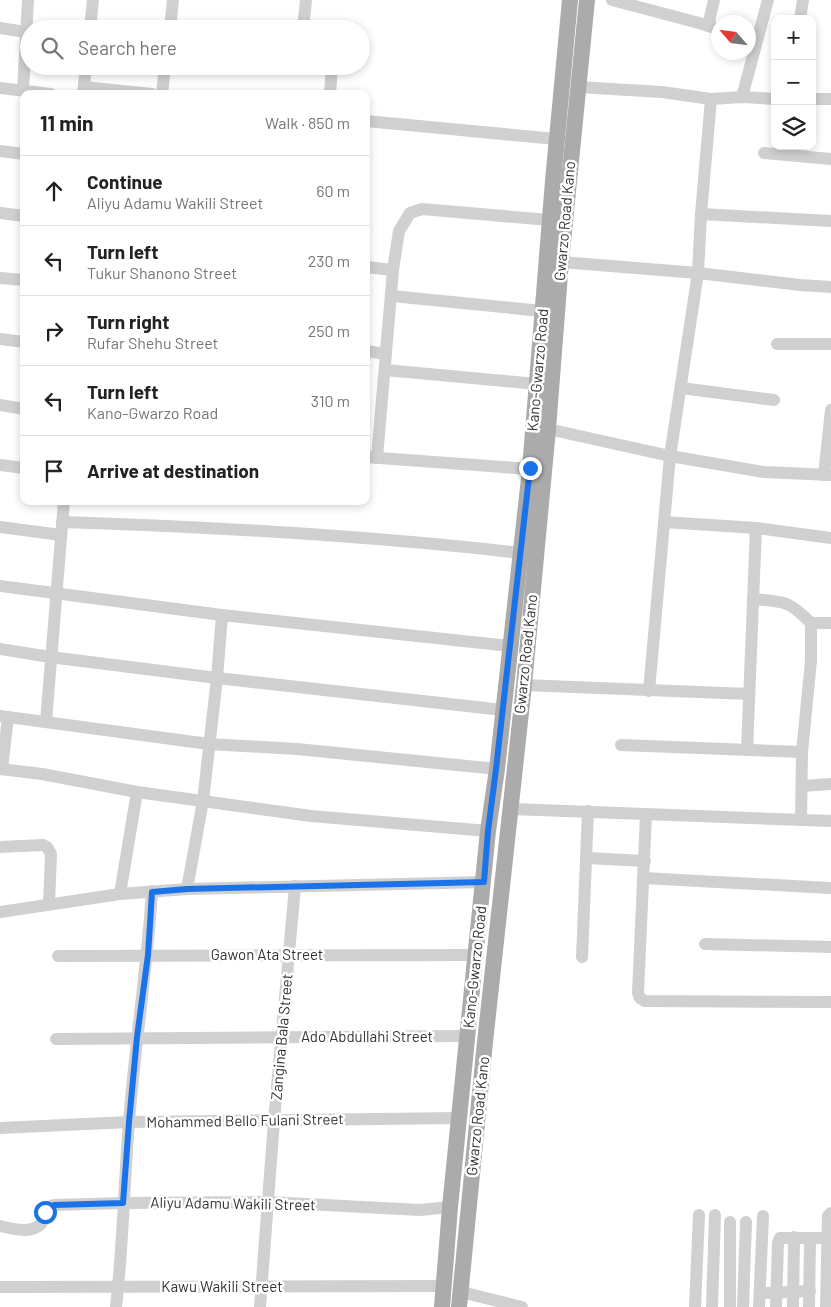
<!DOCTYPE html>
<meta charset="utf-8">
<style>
:root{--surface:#fff;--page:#f6f6f6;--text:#222;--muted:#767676;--line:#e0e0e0}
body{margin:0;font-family:Barlow,sans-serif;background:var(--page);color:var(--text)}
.controls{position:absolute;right:15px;top:15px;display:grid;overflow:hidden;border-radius:10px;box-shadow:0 2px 8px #0003}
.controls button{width:45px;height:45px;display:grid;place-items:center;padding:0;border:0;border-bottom:1px solid var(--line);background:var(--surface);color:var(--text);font:25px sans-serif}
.compass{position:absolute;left:711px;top:15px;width:45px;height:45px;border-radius:50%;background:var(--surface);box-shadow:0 2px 8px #0003;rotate:298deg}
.stop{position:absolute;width:15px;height:15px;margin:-11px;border:4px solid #1a73e8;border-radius:50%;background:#fff}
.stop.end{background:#1a73e8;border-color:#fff;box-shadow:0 1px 5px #0008}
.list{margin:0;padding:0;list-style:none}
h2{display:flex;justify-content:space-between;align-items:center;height:65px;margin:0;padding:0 20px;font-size:21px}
h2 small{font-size:16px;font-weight:400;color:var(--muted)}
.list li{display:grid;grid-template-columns:32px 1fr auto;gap:15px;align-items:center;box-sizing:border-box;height:70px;padding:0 20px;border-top:1px solid var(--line)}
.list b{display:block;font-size:19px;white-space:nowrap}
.list p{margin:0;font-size:16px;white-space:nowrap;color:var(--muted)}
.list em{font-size:16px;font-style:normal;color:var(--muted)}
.icon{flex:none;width:28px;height:28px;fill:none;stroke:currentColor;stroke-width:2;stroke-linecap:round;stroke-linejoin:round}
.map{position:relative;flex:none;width:831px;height:1307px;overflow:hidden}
.search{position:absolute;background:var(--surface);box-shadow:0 2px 8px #0003;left:20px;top:20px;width:350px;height:55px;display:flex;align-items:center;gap:12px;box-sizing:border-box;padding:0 18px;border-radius:28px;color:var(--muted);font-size:19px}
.panel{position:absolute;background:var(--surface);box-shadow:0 2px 8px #0003;left:20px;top:90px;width:350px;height:415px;border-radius:10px}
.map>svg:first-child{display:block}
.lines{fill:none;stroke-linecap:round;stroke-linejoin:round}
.minor{stroke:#d0d0d0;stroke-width:12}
.major{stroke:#ababab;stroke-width:16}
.route{stroke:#1a73e8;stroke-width:6}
.labels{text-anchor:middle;stroke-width:5;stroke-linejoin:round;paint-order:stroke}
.street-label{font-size:15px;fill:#333;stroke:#fff}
</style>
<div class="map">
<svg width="831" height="1307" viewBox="0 0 831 1307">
<rect width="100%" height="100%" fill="#fff"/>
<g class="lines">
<g class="minor">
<polyline points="612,0 699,23 718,29"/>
<polyline points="800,19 803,0"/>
<polyline points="708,26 714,0"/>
<polyline points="0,28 25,32"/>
<polyline points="90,29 93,0"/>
<polyline points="170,29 173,0"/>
<polyline points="303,29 306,0"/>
<polyline points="84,87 152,94"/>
<polyline points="578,87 662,92 711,99 742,97 775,99"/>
<polyline points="0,88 51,94"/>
<polyline points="23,90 28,0"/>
<polyline points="83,94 86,66"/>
<polyline points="162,94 165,66"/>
<polyline points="330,94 332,66"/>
<polyline points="742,97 768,0"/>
<polyline points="812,99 831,99"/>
<polyline points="366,121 556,139"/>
<polyline points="0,151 24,154"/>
<polyline points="764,153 831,159"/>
<polyline points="0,213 24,216"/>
<polyline points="701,214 831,221"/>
<polyline points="561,262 698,273 800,285 831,287"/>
<polyline points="366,267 393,270"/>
<polyline points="0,278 24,280"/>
<polyline points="392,296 542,311"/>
<polyline points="0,339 24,342"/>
<polyline points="777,344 831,344"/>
<polyline points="366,351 386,354"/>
<polyline points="385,370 537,384"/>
<polyline points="681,388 774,400"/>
<polyline points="0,405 24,409"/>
<polyline points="548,429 670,456 764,472 831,475"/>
<polyline points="366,457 530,469"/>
<polyline points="377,458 393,270 399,231 410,213 422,209 549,220"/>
<polyline points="0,465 24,468"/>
<polyline points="824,475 831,410"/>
<path d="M62 522C218 527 374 536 529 554"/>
<polyline points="664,522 756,528 831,538"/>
<polyline points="0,527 61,535"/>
<polyline points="0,586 222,615 510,646"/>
<path d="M753 599C785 602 788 600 811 623"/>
<polyline points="0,649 50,657 217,678 503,710"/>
<polyline points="524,685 749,694"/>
<polyline points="649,691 670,456 698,273 701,214 711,99"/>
<polyline points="0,716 209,744 297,749 497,769"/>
<polyline points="46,722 64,501"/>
<polyline points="621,745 802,752"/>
<polyline points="747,750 756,528"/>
<polyline points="2,768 8,717"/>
<polyline points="0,769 42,774 137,792 311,816 488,831"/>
<polyline points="802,786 831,784"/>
<polyline points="512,809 831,821"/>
<polyline points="646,814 638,993 640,998 645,1001 831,1002"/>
<polyline points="801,820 802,752 811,661 811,623 831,623"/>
<polyline points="0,847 43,845 47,847 51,854 49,904"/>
<polyline points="586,858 645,861"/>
<polyline points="643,878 830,888"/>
<polyline points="187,889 203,801 217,678 222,615"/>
<polyline points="120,894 137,792"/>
<polyline points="0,912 120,894 187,889 484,882"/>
<polyline points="705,944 831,947"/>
<polyline points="58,956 476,955"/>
<polyline points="582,957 588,811"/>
<polyline points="56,1039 468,1036"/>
<polyline points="0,1128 129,1122 459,1118"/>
<polyline points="730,1222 730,1307"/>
<path d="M0 1226C13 1229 35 1235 43 1221 47 1214 45 1208 54 1205L123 1203 268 1202 420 1210 450 1207"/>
<polyline points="0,1287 444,1286"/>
<polyline points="461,1292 522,1307"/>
<polyline points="768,1293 810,1291"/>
<path d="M116 1307C123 1246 124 1183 129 1122 135 1045 147 969 152 891"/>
<polyline points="260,1307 274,1121 295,886"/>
<polyline points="695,1307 699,1215"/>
<polyline points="712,1307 715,1215"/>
<polyline points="743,1307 746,1222"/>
<polyline points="759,1307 763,1216"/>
<polyline points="776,1307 778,1243 780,1238 828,1238"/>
<polyline points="793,1307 794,1237"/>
<polyline points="809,1307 810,1238"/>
<polyline points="826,1307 828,1216 831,1213"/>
</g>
<g class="major">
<polyline points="442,1307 450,1207 488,831 497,769 530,469 553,181 570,0"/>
<polyline points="459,1307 485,1042 524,685 548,429 561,262 587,0"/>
</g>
</g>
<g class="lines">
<polyline class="route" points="45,1212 48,1207 54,1205 123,1203 129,1122 137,1037 148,955 152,892 187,889 484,882 488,831 496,769 530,468"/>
</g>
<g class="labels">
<g class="street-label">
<text transform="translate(565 221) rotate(-85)" y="5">Gwarzo Road Kano</text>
<text transform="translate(538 370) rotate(-85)" y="5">Kano-Gwarzo Road</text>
<text transform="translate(526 654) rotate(-84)" y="5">Gwarzo Road Kano</text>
<text x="267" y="960">Gawon Ata Street</text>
<text transform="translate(475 967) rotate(-84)" y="5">Kano-Gwarzo Road</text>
<text transform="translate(282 1037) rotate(-85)" y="5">Zangina Bala Street</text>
<text x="367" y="1042">Ado Abdullahi Street</text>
<text transform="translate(478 1116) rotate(-84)" y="5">Gwarzo Road Kano</text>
<text transform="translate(245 1121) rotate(-1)" y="5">Mohammed Bello Fulani Street</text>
<text transform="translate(233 1204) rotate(1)" y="5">Aliyu Adamu Wakili Street</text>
<text x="222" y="1292">Kawu Wakili Street</text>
</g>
</g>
</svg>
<div class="controls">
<button>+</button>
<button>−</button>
<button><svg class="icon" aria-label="layers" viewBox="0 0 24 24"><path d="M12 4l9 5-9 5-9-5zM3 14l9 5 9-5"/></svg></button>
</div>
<svg class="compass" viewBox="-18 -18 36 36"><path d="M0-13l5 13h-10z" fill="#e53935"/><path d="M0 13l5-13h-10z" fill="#767676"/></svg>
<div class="stop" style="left:45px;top:1212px"></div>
<div class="stop end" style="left:530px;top:468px"></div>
<div class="search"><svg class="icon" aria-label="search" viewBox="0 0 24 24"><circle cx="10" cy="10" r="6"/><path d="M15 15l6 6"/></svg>Search here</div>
<section class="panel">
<h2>11 min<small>Walk · 850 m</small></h2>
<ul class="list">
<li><svg class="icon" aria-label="ahead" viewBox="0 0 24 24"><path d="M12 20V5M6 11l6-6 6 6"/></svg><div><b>Continue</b><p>Aliyu Adamu Wakili Street</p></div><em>60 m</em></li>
<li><svg class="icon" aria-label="left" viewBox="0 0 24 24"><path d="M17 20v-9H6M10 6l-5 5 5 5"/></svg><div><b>Turn left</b><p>Tukur Shanono Street</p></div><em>230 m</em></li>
<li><svg class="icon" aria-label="right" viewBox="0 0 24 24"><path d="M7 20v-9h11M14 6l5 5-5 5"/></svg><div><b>Turn right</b><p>Rufar Shehu Street</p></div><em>250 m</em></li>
<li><svg class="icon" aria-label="left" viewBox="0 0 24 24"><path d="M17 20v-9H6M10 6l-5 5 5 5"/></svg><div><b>Turn left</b><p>Kano-Gwarzo Road</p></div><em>310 m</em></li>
<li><svg class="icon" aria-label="arrive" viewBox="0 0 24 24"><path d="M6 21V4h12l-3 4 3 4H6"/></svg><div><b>Arrive at destination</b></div></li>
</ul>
</section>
</div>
